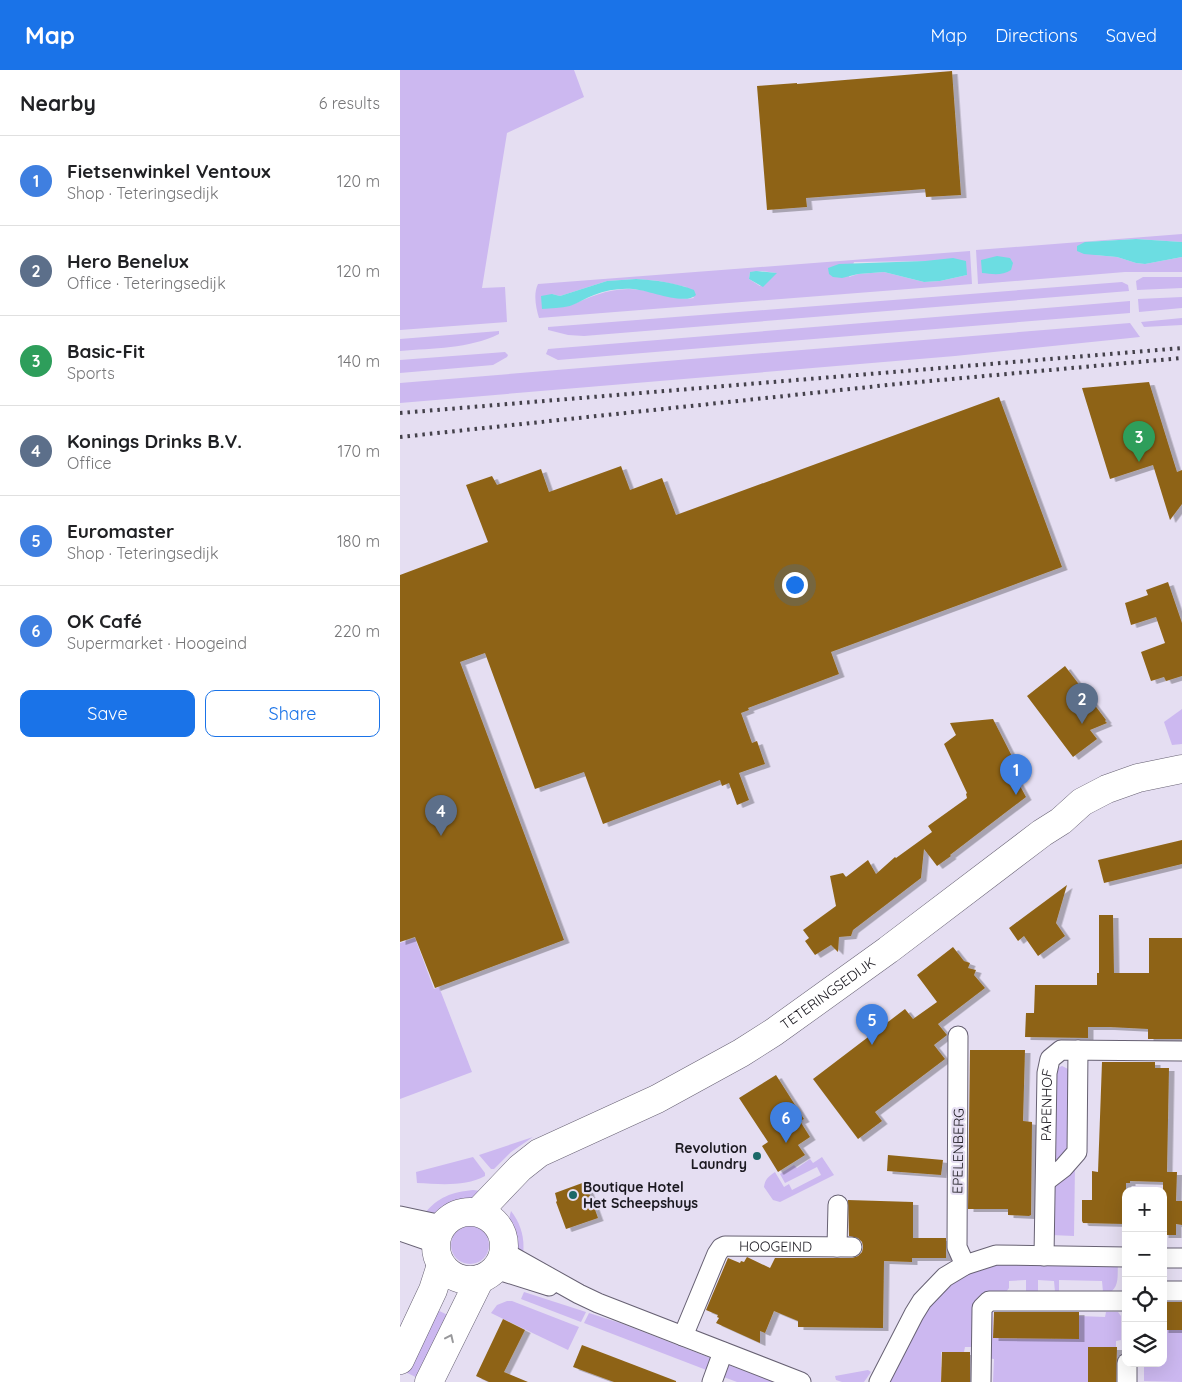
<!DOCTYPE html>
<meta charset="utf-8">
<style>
:root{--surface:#fff;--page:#f2f2f2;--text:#202124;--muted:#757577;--line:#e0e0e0;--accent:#1a73e8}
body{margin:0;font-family:Quicksand,sans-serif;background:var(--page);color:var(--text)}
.controls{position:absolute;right:15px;bottom:15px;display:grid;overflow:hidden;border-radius:10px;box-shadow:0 5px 20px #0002}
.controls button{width:45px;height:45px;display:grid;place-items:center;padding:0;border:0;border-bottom:1px solid var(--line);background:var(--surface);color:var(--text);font:25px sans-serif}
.you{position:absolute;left:394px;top:514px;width:18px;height:18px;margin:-12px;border:4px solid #fff;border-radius:50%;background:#1a73e8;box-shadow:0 0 0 8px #1a73e833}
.badge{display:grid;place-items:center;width:32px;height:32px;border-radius:50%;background:var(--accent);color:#fff;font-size:16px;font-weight:700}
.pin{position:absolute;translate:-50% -41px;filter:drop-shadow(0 1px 2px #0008)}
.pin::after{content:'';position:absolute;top:26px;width:18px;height:15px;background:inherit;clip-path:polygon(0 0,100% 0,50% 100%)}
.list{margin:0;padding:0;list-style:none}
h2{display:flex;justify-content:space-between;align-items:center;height:65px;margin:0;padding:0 20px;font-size:21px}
h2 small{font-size:16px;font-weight:400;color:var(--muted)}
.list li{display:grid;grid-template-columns:32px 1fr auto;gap:15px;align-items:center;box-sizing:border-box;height:90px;padding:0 20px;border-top:1px solid var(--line)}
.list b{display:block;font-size:19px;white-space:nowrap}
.list p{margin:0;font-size:16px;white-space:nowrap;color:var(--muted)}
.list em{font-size:16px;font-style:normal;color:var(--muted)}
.actions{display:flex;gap:10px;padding:15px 20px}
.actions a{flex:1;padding:11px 0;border:1px solid var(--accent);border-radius:10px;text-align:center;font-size:18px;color:var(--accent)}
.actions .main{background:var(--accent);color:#fff}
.icon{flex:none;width:28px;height:28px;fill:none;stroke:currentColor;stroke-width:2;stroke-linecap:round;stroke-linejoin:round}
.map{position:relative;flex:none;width:782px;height:1312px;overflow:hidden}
header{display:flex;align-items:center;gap:30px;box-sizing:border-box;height:70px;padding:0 25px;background:var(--accent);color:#fff}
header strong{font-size:24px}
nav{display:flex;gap:28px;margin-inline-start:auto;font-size:18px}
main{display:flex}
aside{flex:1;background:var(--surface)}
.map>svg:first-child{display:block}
.green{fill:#ccb8f0;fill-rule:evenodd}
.water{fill:#6cdde2}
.building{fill:#8e6417;filter:url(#shadow)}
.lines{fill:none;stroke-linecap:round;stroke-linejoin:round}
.street-casing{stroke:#676173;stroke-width:21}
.secondary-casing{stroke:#676173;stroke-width:29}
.street{stroke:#fff;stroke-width:19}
.secondary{stroke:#fff;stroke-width:28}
.rail{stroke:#44414b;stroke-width:4;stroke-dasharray:2.5 5;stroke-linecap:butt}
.oneway{stroke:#98989b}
.poi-dot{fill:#1b6868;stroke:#e5def2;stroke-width:2}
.labels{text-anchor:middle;stroke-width:4.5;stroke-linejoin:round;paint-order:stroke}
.street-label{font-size:14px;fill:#1b1920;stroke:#e5def2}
.poi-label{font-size:14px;font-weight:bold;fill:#1b1920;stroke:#e5def2;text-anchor:end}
</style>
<header>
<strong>Map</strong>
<nav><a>Map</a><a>Directions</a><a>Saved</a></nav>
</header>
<main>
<aside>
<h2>Nearby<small>6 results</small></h2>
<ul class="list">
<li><span class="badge" style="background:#3f7fe0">1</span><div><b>Fietsenwinkel Ventoux</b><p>Shop · Teteringsedijk</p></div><em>120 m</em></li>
<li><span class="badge" style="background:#5c6f8a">2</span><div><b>Hero Benelux</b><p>Office · Teteringsedijk</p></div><em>120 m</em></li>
<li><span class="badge" style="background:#2e9e5b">3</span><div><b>Basic-Fit</b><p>Sports</p></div><em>140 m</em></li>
<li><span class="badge" style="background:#5c6f8a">4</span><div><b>Konings Drinks B.V.</b><p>Office</p></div><em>170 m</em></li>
<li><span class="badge" style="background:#3f7fe0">5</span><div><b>Euromaster</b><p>Shop · Teteringsedijk</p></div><em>180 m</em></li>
<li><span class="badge" style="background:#3f7fe0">6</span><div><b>OK Café</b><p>Supermarket · Hoogeind</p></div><em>220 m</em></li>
</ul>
<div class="actions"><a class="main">Save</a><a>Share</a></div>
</aside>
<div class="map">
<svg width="782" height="1312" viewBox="0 0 782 1312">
<defs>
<filter id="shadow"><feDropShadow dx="5.5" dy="3" stdDeviation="0" flood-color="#0004"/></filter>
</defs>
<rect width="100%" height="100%" fill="#e5def2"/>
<g class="green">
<polygon points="0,0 174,0 184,27 107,63 82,218 105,217 107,252 0,260"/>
<polygon points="782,164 782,172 736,169 685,172 695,185 717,187 736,193 745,194 782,187 782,202 725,202 578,214 576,180"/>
<path d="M570 181 572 214 139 248C136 238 133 224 138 214ZM535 191 567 205 540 211 524 212 484 202 458 204 449 207 454 192ZM362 201 376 203 360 216 349 209 350 202ZM236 209 259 211 286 217 294 228C275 231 259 222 240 220 214 216 193 226 169 236L152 224 160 226 207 211Z"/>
<polygon points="743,207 782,207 782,218 737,220 736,211"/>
<polygon points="722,212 728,215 729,221 184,266 168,265 148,260 148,257"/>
<polygon points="782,227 782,238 739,242 738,229"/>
<polygon points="730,231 730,243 158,290 146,284 148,279"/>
<polygon points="782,248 782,255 744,257 741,252"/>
<polygon points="730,253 740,267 555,286 0,333 0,313"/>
<path d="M99 261V264C68 279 34 278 0 281V269Z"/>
<polygon points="105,282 108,285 107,287 93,295 0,303 0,290"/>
<polygon points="782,639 782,674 772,675 764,652"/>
<polygon points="15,868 34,919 39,917 72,1002 0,1029 0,873"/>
<polygon points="662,996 668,999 670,1004 669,1080 662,1090 657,1090 653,1087 655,999"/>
<polygon points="133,1067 111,1082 94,1099 91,1099 79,1085"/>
<path d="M73 1087 85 1103V1106C65 1117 39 1114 17 1113L16 1102Z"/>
<path d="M422 1087 434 1105 380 1132 373 1130 364 1117C365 1109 369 1106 375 1102L384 1117 389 1114 392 1120 421 1105 417 1097 385 1113 380 1104 394 1095 397 1098 410 1089 413 1093Z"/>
<polygon points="675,1095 674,1166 651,1165 653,1116"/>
<path d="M73 1120 81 1121 73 1133C56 1134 42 1144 24 1144 38 1127 52 1122 73 1120Z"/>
<path d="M111 1141C121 1154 125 1168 123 1185 110 1172 106 1158 111 1141Z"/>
<circle cx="70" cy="1175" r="19"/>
<path d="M596 1194H718C717 1205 720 1217 709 1223L703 1222 702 1211 659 1210V1222H655L654 1211 638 1210V1224L626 1223V1210L609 1211V1218L606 1222 591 1225 575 1277H565L564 1282H541V1312H487C506 1277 521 1237 553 1212 566 1202 582 1198 596 1194Z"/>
<polygon points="124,1222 186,1242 181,1252 121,1229"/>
<polygon points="107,1231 112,1231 179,1257 168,1280 91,1243 97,1235"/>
<polygon points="31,1237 54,1248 24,1311 1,1300"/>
<polygon points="593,1240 593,1268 678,1269 679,1246 705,1247 706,1242 718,1242 721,1246 721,1270 716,1271 716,1277 688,1277 688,1312 593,1312 594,1289 587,1288 588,1242"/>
<polygon points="189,1243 220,1253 313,1289 309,1301 184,1253"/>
<polygon points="763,1260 782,1260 782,1312 744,1311 744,1293 763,1293"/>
<polygon points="326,1294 374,1312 337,1312 321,1306"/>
<polygon points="468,1300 471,1302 464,1312 442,1312 436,1310 435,1306"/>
</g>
<g class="water">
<polygon points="736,169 782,172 782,187 745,194 736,193 717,187 684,184 677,181 677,176 685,172"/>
<path d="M597 186 610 188 613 193 611 200C602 206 592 204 582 203L581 190Z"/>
<polygon points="553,188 566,191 567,205 540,211 524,212 484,202 458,204 442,208 433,207 429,204 428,198 439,194 525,191"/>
<polygon points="356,201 377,203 363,217 349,209 350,202"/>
<path d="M236 209C256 210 276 213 294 220L296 225C285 236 248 220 233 219 220 218 206 220 194 225 186 228 178 233 170 236 161 238 151 238 142 239L141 226 152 224 160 226 207 211Z"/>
</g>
<g class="building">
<polygon points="552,1 561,125 526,127 525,119 406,128 407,137 367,140 357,16 397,13 397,14"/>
<polygon points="749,312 777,402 782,400 782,434 770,450 753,395 710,409 682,318"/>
<polygon points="599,327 662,497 431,582 439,604 348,638 349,640 341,643 352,673 357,671 365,694 339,703 349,730 337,735 329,713 322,716 320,710 203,754 184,702 135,719 85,583 60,592 164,870 35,918 15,867 0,872 0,505 88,472 66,415 92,406 97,415 141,399 149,422 221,396 230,420 262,408 276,445"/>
<polygon points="768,512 782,553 782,606 766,611 764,607 751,611 741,582 765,573 756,547 731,555 725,533 748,525 746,520"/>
<polygon points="665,596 706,650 705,651 707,653 690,660 697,669 673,687 627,626"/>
<polygon points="593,649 618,698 612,701 626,727 550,785 551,786 537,796 524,779 521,808 453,860 451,866 439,867 438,882 431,875 415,885 405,871 409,868 403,860 436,836 430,806 443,803 446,807 468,790 476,804 495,787 496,788 532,762 528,756 567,728 566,724 567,723 544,674 556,665 550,653"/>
<polygon points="782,770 782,794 704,813 698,790"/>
<polygon points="667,815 656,853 665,866 638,886 624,866 618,871 609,858"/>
<polygon points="699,845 713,845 714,903 749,903 749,868 782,868 782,969 748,969 748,959 709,957 688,957 688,968 625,967 626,943 634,943 635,915 697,915 697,903 699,903"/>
<polygon points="553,877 564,891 570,893 568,898 576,900 574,905 585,918 538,954 547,965 534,975 545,989 475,1042 482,1051 458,1069 413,1009 505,939 513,949 537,932 517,905"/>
<polygon points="570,980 625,980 623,1051 632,1052 631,1145 629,1146 608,1145 608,1139 568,1139"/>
<polygon points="702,992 755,992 755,998 769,998 767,1102 777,1102 776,1131 782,1131 782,1155 776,1154 776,1165 763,1165 763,1112 730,1111 730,1113 726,1113 726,1151 724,1151 724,1154 683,1153 682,1151 682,1130 692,1130 692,1101 698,1102"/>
<polygon points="376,1005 404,1049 400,1051 410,1067 398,1075 405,1085 378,1102 362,1076 368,1072 339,1028"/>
<polygon points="488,1085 543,1090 541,1105 487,1101"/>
<polygon points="185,1112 198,1148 166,1159 156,1132 157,1131 155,1123"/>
<polygon points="448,1130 513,1132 513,1168 546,1168 546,1188 512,1188 512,1192 484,1191 483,1258 398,1257 398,1251 374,1241 365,1263 360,1261 360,1273 316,1253 319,1248 317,1247 318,1245 306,1240 328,1188 340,1193 341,1191 344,1192 347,1187 370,1198 375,1188 452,1188 458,1186 462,1182 463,1177 462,1172 458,1168 449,1166"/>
<rect x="763" y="1232" width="19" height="28"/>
<polygon points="594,1242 679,1242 679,1269 593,1268"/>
<polygon points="103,1249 125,1260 104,1302 128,1312 89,1312 76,1306"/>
<polygon points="182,1275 276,1311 276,1312 214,1312 173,1297"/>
<polygon points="688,1277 717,1277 716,1312 688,1312"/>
<polygon points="542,1282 570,1282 570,1312 541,1312"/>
</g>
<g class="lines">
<defs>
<g id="street">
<polyline points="558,966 557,1177 565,1195"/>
<polyline points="646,1111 663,1098 677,1082 678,980"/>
<polyline points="0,1146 42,1155"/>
<polyline points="0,1161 35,1173"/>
<polyline points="437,1177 438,1135"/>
<polyline points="104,1182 179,1224 198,1233 401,1312"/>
<path id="s1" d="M644 1186 647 1003 650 989 661 980 782 981"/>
<polyline points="763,1188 782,1188"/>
<polyline points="95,1199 149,1216"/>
<polyline points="763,1221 782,1221"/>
<path id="s2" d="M283 1266 317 1184 321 1178 325 1176 452 1177"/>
<polyline points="312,1312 323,1282"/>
<polyline points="479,1312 514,1244 522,1231 545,1207 565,1195 596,1185 726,1187"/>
<polyline points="581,1312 582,1238 589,1231 726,1231"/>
<polyline points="727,1312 727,1293"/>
</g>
<g id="secondary">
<circle cx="70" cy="1176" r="34"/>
<path id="s3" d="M78 1142 120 1098 139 1083 257 1029 341 983 374 962 488 880 642 763 661 751 682 732 707 719 738 708 782 699"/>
<polyline points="0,1290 33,1220 41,1195"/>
<polyline points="29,1312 80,1209"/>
</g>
</defs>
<use href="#street" class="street-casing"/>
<use href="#secondary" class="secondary-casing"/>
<use href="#street" class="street"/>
<use href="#secondary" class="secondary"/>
<g class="rail">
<polyline points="0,343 782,278"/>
<polyline points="0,367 497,314 782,288"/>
</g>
</g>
<defs><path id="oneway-chevron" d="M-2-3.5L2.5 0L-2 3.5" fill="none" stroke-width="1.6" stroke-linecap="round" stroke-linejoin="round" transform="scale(1.25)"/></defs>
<use class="oneway" href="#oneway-chevron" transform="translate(50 1268) rotate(-65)"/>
<g class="poi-dot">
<circle cx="357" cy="1086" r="5"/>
<circle cx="173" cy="1125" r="5"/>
</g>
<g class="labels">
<g class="street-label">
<text dy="5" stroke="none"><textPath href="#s3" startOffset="416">TETERINGSEDIJK</textPath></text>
<text dy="5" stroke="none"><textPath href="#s1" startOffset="151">PAPENHOF</textPath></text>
<text transform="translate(558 1081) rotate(-89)" y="5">EPELENBERG</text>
<text dy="5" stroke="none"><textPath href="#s2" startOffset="151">HOOGEIND</textPath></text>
</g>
<g class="poi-label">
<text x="347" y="1083">Revolution<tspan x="347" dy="16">Laundry</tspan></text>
<text x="183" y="1122" text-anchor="start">Boutique Hotel<tspan x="183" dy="16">Het Scheepshuys</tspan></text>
</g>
</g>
</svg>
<div class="controls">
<button>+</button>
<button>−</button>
<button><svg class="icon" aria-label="locate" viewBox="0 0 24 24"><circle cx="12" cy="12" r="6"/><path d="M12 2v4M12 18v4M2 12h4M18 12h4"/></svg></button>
<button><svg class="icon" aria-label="layers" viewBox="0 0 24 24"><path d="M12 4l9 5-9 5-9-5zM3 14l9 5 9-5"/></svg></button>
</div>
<div class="you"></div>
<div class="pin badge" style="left:616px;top:725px;background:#3f7fe0">1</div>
<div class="pin badge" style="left:682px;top:654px;background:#5c6f8a">2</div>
<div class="pin badge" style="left:739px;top:392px;background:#2e9e5b">3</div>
<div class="pin badge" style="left:41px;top:766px;background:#5c6f8a">4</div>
<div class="pin badge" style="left:472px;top:975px;background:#3f7fe0">5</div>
<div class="pin badge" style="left:386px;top:1073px;background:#3f7fe0">6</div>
</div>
</main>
